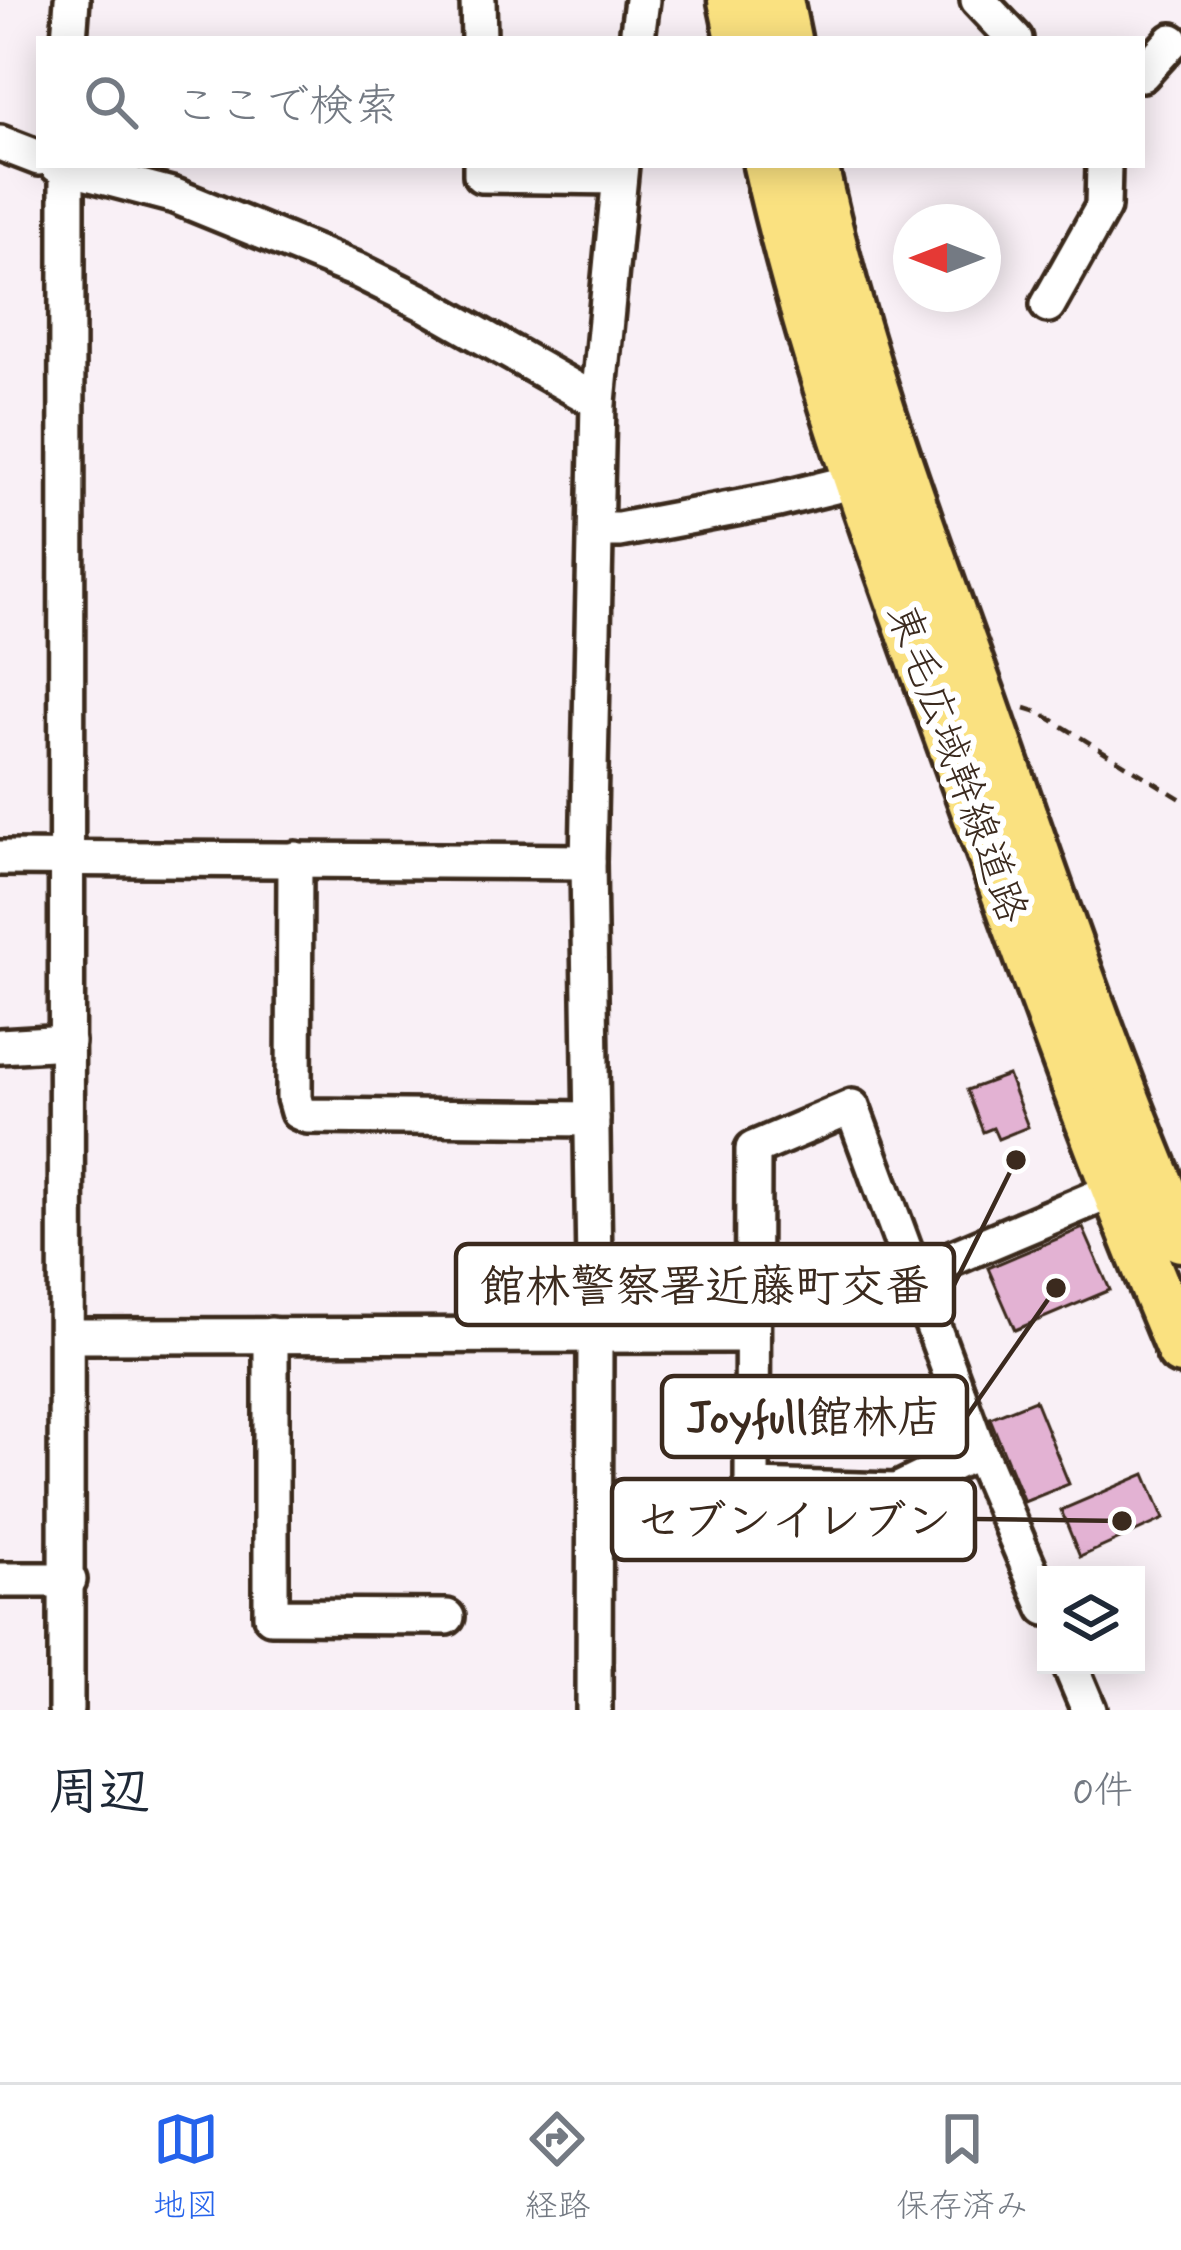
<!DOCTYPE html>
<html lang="ja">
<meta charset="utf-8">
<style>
:root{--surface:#fff;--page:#f6f6f7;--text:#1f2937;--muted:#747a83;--line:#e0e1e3;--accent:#2563eb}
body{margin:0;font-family:Mynerve,"Klee One",sans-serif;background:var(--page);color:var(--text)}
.controls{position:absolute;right:36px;bottom:36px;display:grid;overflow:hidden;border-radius:0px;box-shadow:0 6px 30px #0003}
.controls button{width:108px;height:108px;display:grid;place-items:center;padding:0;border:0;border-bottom:3px solid var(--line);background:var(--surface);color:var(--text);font:60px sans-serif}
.compass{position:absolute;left:893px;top:204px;width:108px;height:108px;border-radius:50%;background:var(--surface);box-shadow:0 6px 30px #0003;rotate:270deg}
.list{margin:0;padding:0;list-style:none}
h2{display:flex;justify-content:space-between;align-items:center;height:156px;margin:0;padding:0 48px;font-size:51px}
h2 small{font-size:39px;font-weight:400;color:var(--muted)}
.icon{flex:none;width:66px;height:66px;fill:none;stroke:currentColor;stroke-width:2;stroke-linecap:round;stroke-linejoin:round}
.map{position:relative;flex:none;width:1181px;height:1710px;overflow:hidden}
.search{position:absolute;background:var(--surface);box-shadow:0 6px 30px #0003;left:36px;right:36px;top:36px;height:132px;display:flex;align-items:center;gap:30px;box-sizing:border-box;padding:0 42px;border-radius:0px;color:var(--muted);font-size:45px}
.sheet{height:372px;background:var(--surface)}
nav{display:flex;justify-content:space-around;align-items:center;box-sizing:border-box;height:168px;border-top:3px solid var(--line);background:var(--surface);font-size:33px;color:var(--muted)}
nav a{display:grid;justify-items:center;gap:6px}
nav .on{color:var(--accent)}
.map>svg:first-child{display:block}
.building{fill:#e3b2d3;stroke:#3b2a1e;stroke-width:3}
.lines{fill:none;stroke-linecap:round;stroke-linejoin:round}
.minor-casing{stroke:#3b2a1e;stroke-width:42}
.highway-casing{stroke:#3b2a1e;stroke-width:57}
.path{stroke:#3b2a1e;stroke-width:4.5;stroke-dasharray:12 9;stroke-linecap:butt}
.minor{stroke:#fff;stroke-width:33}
.highway{stroke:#fae180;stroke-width:48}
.labels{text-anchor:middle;stroke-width:12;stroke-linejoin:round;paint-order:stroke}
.street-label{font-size:42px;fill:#3b2a1e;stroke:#fff}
.leader{fill:none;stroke:#3b2a1e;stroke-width:4.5}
.callout-dot{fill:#3b2a1e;stroke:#fff;stroke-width:4.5}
.callout{fill:#fff;stroke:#3b2a1e;stroke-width:4.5}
.callout-label{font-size:45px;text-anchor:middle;font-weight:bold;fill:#3b2a1e}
</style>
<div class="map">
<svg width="1181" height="1710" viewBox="0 0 1181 1710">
<rect width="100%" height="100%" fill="#f9f0f6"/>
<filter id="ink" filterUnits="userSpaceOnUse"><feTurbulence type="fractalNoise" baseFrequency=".00833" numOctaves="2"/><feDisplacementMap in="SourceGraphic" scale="24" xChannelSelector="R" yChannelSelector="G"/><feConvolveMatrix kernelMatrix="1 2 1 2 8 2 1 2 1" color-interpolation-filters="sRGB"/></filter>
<g filter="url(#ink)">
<g class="building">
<polygon points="1008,1075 1028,1127 998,1139 993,1128 983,1132 967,1090"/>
<polygon points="1083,1228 1110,1290 1015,1330 988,1268"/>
<polygon points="1035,1400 1069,1484 1024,1502 990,1418"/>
<polygon points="1145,1474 1164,1519 1080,1557 1061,1510"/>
</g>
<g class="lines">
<defs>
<g id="minor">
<polyline points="478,0 479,39"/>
<polyline points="978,0 1015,39"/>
<polyline points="69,39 72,0"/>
<polyline points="637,39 642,0"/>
<polyline points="1142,74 1172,41"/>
<polyline points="0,143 39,158"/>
<polyline points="57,165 175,196 359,271 427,305 598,402"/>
<polyline points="481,165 481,175 619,177"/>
<polyline points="1048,305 1103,207 1104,165"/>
<polyline points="596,530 619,530 778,500 876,476"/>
<polyline points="0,858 588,862"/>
<polyline points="295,859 294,1098 298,1112 307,1116 592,1119"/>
<polyline points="0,1046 67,1042"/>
<polyline points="915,1274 1114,1190"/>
<polyline points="271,1335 271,1616 447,1617"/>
<polyline points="67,1336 750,1335"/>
<polyline points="979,1451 896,1491 752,1487 753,1149 852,1107 979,1451 1046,1608"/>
<polyline points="0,1580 69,1580"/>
<polyline points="1070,1665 1089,1710"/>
<polyline points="66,1710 67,169"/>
<polyline points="594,1710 595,1336 588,862 598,402 621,165"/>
</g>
<g id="highway">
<polyline points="733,0 741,39"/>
<polyline points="778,0 786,39"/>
<path d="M768 165C815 373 890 571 962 771 1033 966 1101 1160 1181 1350"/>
<path d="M813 165C852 348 919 526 982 701 1045 881 1106 1063 1181 1237"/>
</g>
</defs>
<use href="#minor" class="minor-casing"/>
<use href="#highway" class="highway-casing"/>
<polyline class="path" points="1025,708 1041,713 1181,799"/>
<use href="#minor" class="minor"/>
<use href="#highway" class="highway"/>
</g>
</g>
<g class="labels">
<g class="street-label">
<text transform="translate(959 763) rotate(70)" y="15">東毛広域幹線道路</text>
</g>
</g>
<path class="leader" d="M1016 1160L954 1285M1056 1288L967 1416M1122 1521L975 1519"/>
<g class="callout-dot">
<circle cx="1016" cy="1160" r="12"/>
<circle cx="1056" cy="1288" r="12"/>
<circle cx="1122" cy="1521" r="12"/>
</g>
<g class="callout">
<rect x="456" y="1244" width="498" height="81" rx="12"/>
<rect x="662" y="1376" width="305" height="81" rx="12"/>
<rect x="612" y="1479" width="363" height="81" rx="12"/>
</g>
<g class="callout-label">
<text x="705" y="1301">館林警察署近藤町交番</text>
<text x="814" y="1432">Joyfull館林店</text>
<text x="794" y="1535">セブンイレブン</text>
</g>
</svg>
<div class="controls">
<button><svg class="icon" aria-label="layers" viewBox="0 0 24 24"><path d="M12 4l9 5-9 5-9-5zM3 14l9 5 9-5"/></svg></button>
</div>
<svg class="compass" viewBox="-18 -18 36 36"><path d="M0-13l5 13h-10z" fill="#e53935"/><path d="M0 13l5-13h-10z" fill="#747a83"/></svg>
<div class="search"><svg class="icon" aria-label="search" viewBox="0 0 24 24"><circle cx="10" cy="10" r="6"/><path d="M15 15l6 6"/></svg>ここで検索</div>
</div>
<section class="sheet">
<h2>周辺<small>0件</small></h2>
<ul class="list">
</ul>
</section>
<nav>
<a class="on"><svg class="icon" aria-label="map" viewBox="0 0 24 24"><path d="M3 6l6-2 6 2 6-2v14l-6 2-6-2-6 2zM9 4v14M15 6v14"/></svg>地図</a>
<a><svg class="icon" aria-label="directions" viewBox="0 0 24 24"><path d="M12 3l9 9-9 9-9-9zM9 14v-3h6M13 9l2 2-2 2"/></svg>経路</a>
<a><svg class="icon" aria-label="saved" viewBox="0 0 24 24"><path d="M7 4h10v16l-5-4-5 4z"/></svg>保存済み</a>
</nav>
